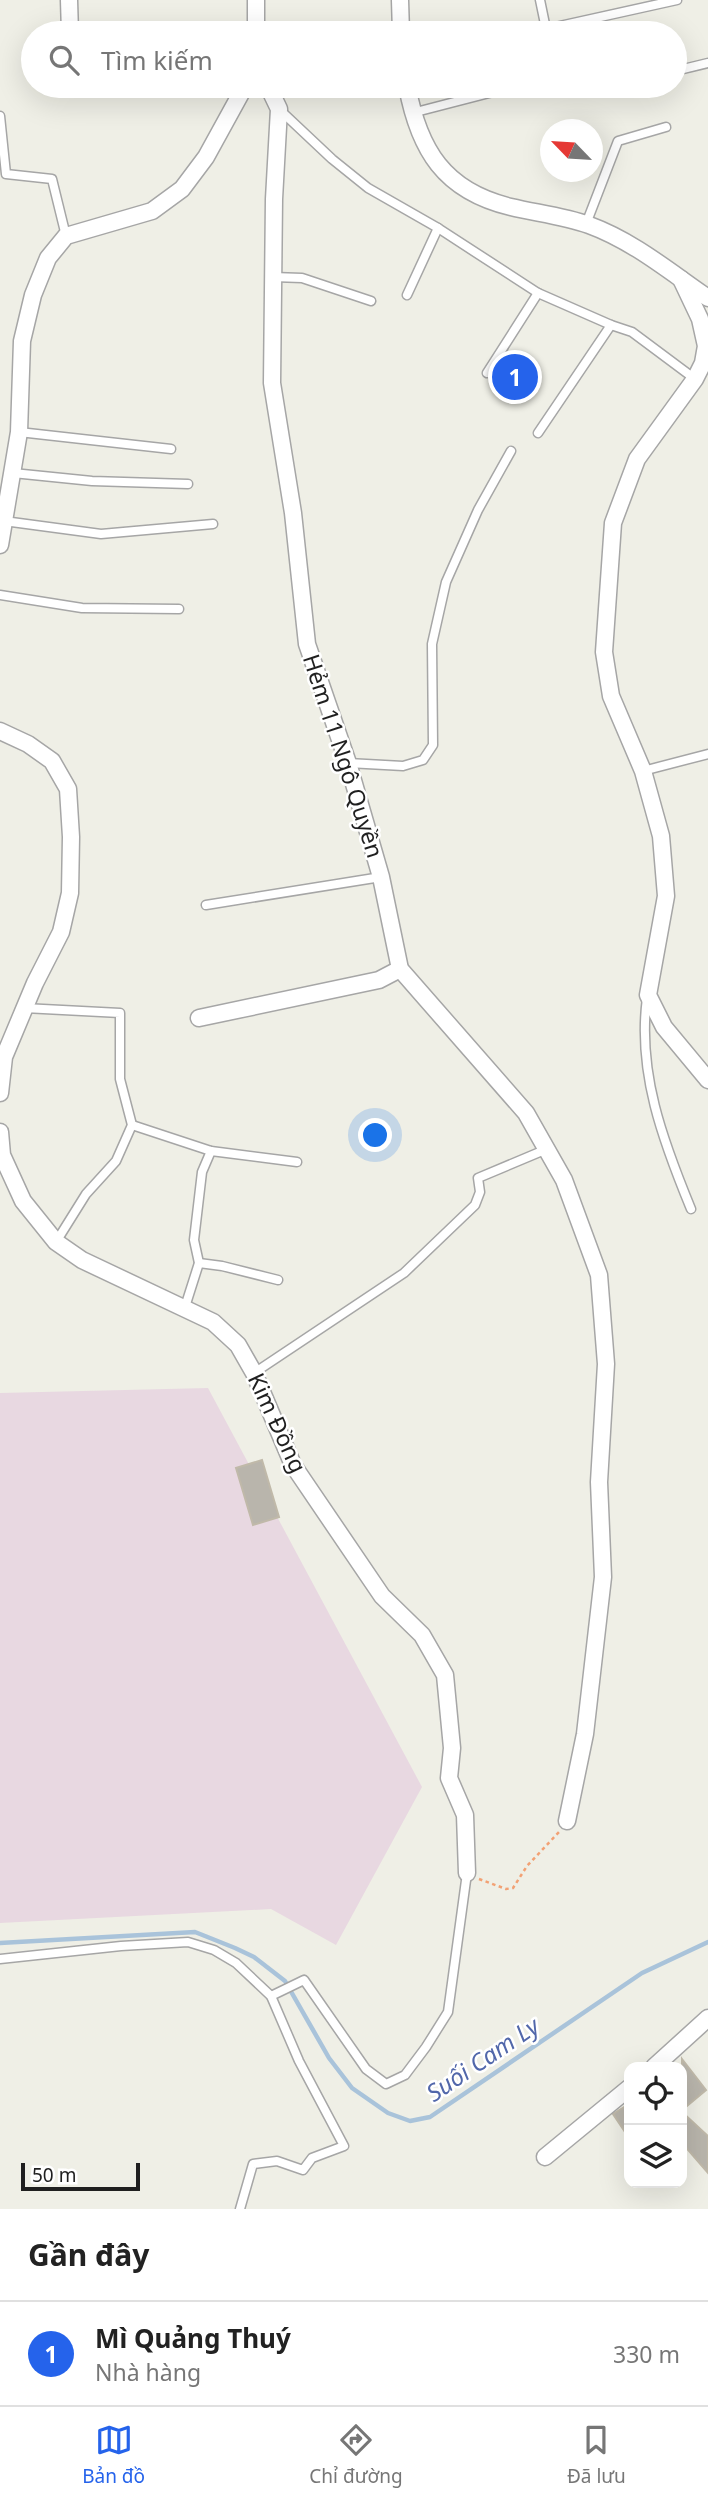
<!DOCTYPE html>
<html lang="vi">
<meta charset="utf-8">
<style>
:root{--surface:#fff;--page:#f2f2f2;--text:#222;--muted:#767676;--line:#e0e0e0;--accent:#2563eb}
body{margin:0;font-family:"Noto Sans",sans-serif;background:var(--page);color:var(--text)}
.controls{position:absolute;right:21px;bottom:21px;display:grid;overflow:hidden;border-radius:14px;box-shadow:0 7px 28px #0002}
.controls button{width:63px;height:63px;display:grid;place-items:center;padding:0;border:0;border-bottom:2px solid var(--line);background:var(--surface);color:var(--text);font:35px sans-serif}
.compass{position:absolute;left:540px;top:119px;width:63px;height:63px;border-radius:50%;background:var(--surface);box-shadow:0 7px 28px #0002;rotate:295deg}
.scale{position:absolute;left:21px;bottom:18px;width:119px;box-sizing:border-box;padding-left:7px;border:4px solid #1f1f1f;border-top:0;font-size:19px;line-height:24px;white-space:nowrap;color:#1f1f1f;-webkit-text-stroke:5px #fff;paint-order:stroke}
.you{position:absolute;left:376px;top:1136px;width:24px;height:24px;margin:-18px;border:5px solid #fff;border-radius:50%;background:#1a73e8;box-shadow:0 0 0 10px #1a73e833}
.badge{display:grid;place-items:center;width:46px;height:46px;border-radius:50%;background:var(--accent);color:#fff;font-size:23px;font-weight:700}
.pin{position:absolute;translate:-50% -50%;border:4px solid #fff;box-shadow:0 2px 7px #0006}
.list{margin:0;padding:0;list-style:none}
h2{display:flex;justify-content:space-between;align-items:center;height:91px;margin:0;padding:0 28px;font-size:30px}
h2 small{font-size:23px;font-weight:400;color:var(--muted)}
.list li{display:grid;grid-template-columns:46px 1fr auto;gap:21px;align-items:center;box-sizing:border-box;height:105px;padding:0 28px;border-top:2px solid var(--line)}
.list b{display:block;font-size:26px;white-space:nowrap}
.list p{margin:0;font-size:23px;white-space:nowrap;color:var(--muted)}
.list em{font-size:23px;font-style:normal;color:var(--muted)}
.icon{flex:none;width:38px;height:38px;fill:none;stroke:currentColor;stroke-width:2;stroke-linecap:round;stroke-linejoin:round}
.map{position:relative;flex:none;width:708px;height:2209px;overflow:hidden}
.search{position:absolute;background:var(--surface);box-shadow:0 7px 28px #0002;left:21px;right:21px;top:21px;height:77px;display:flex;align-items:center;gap:18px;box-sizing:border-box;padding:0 24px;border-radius:38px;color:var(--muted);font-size:26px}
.sheet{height:196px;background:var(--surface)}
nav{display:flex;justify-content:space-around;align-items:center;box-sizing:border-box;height:98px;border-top:2px solid var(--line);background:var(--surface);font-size:19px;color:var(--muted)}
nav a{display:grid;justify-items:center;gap:4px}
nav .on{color:var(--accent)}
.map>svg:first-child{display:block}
.industrial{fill:#e8d8e1}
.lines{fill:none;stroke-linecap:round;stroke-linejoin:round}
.stream{stroke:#a9c3da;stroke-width:4.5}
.building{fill:#b9b5ac;stroke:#c0b9a9;stroke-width:2}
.lane-casing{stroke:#a6a6a6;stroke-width:11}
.street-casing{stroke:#a6a6a6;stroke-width:19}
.path{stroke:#f2a174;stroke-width:2.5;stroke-dasharray:3.5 3.5;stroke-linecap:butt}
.lane{stroke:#fff;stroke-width:8}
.street{stroke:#fff;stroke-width:16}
.labels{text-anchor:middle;stroke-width:5;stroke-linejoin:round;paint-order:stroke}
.street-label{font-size:23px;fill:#1f1f1f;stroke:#fff}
.water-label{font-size:24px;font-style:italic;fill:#5167aa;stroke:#fff}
</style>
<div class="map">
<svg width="708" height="2209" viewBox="0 0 708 2209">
<rect width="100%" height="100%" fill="#efefe6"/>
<polygon class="industrial" points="208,1388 422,1787 336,1945 271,1909 0,1923 0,1393"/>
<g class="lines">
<polyline class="stream" points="0,1943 195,1932 235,1948 254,1957 285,1981 329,2058 352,2088 388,2113 410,2121 430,2117 642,1973 708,1942"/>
</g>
<g class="building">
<polygon points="262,1460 279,1517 253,1525 236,1468"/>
<polygon points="682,2059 706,2090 682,2110"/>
<polygon points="629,2104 629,2138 613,2114"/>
<polygon points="682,2112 708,2136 708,2173 682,2143"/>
</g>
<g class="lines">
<defs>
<g id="lane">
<polyline points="540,0 546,29 677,0"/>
<polyline points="675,71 708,63"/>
<polyline points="616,86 618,86"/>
<polyline points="281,111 332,159 368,188 438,228 538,293 611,325 632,332 695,379"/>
<polyline points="412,113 516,86"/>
<polyline points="0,116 6,174 52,179 66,236"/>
<polyline points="586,224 618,141 666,127"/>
<polyline points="273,277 302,278 371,301"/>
<polyline points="407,295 438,228"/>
<polyline points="487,373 538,293"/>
<polyline points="19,432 171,449"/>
<polyline points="538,433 611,325"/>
<polyline points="13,473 92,481 188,484"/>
<polyline points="4,521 101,534 213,524"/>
<polyline points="0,595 82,608 179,609"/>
<polyline points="348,763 403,766 423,760 433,745 432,644 446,582 478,510 511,451"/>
<polyline points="643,771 708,754"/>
<polyline points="206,905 381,877"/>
<path d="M647 998C637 1072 663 1141 691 1209"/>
<polyline points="24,1008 120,1013 120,1079 132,1125 116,1161 86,1194 56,1242"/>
<polyline points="132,1125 211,1151 297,1162"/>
<polyline points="199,1263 222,1266 278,1280"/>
<polyline points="185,1307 199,1263 194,1240 202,1172 211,1151"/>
<polyline points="254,1373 404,1273 475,1205 480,1192 478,1178 547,1149"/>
<polyline points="0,1959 121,1946 188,1942 214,1950 236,1963 271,1996 299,2061 344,2146 312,2158 303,2170 277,2161 253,2164 240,2209"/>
<polyline points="271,1996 304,1980 366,2069 386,2084 405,2075 426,2047 448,2012 467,1873"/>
</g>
<g id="street">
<polyline points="69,0 70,33"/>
<polyline points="400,0 401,33"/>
<polyline points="256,33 256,0"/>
<polyline points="268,86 279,109 274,199 272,383 293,513 307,644 348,763 381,877 400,969 526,1113 564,1180 599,1275 606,1364 599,1482 603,1577 585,1734 567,1821"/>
<path d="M407 86C419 150 444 191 511 207 536 213 564 216 589 225 633 241 670 272 708 298"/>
<polyline points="681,279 700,319 706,346 703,363 695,379 637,459 613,523 604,652 611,696 643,771 661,836 666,896 648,995 664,1027 708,1080"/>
<polyline points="0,545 19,432 22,341 33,295 48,258 66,236 152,211 182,189 206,157 245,86"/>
<polyline points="0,731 28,744 52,761 68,789 71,837 70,893 61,932 35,983 4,1057 0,1093"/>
<polyline points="199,1018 379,980 400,969"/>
<polyline points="0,1132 2,1155 23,1201 56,1242 82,1260 213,1322 238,1345 254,1373 293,1465 382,1596 422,1635 445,1675 452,1748 449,1778 465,1815 467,1873"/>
<polyline points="654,2067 708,2018"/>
<polyline points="545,2157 629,2088"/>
</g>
</defs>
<use href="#lane" class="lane-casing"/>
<use href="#street" class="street-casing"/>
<polyline class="path" points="479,1879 506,1889 513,1888 527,1866 559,1832"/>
<use href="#lane" class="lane"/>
<use href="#street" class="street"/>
</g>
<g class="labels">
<g class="street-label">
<text transform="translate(343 756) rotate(72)" y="8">Hẻm 11 Ngô Quyền</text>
<text transform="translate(277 1423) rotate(65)" y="8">Kim Đồng</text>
</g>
<g class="water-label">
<text transform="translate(483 2060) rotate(-34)" y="8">Suối Cam Ly</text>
</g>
</g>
</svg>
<div class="controls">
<button><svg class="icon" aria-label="locate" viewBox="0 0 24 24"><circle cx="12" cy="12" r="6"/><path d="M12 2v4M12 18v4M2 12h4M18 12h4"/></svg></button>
<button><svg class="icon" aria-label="layers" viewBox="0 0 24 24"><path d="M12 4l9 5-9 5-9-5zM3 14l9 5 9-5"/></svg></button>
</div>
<svg class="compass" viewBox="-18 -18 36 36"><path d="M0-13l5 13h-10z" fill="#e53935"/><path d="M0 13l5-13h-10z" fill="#767676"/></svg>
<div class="scale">50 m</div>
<div class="you"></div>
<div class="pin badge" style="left:515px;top:377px">1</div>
<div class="search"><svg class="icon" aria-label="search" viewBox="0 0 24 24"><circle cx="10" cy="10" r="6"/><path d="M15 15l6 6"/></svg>Tìm kiếm</div>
</div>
<section class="sheet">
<h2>Gần đây<small></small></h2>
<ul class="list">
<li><span class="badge">1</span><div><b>Mì Quảng Thuý</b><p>Nhà hàng</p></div><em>330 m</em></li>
</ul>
</section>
<nav>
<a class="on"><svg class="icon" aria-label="map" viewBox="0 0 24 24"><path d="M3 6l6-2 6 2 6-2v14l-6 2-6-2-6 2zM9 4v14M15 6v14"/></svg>Bản đồ</a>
<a><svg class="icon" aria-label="directions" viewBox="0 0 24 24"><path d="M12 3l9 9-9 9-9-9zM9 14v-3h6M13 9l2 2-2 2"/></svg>Chỉ đường</a>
<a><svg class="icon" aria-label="saved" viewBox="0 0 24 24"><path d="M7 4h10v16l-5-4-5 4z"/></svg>Đã lưu</a>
</nav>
